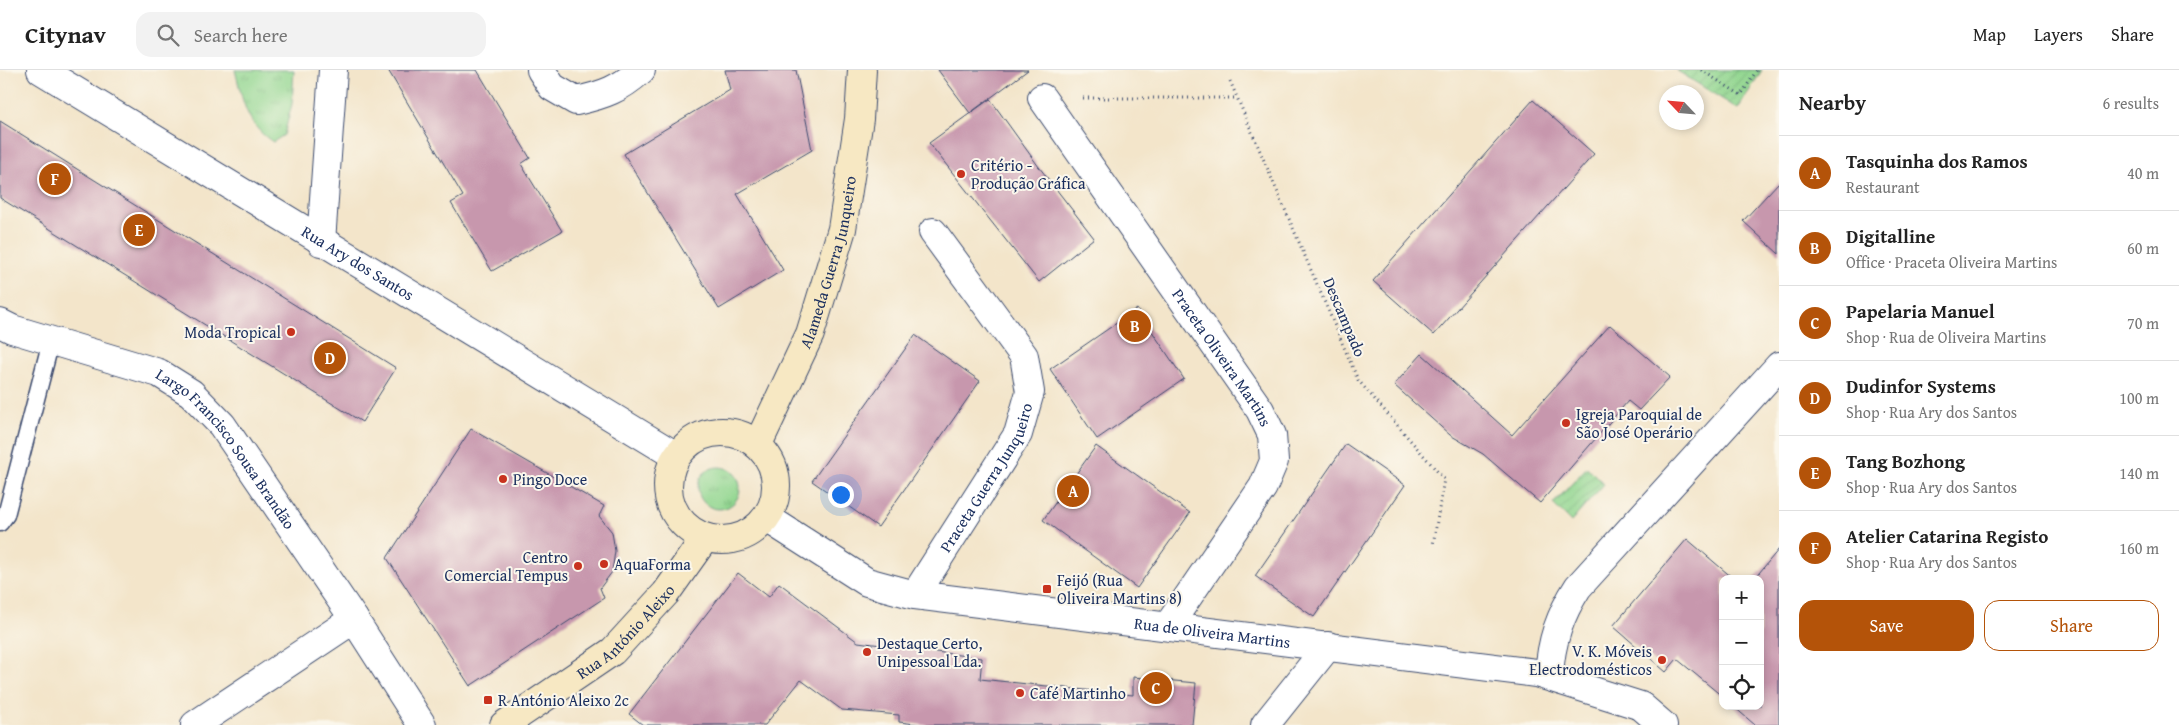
<!DOCTYPE html>
<meta charset="utf-8">
<style>
:root{--surface:#fff;--page:#f2f2f2;--text:#222;--muted:#767676;--line:#e0e0e0;--accent:#b45309}
body{margin:0;font-family:"Gentium Book Plus",serif;background:var(--page);color:var(--text)}
.controls{position:absolute;right:15px;bottom:15px;display:grid;overflow:hidden;border-radius:10px;box-shadow:0 2px 8px #0003}
.controls button{width:45px;height:45px;display:grid;place-items:center;padding:0;border:0;border-bottom:1px solid var(--line);background:var(--surface);color:var(--text);font:25px sans-serif}
.compass{position:absolute;left:1659px;top:15px;width:45px;height:45px;border-radius:50%;background:var(--surface);box-shadow:0 2px 8px #0003;rotate:296deg}
.you{position:absolute;left:840px;top:424px;width:18px;height:18px;margin:-12px;border:4px solid #fff;border-radius:50%;background:#1a73e8;box-shadow:0 0 0 8px #1a73e833}
.badge{display:grid;place-items:center;width:32px;height:32px;border-radius:50%;background:var(--accent);color:#fff;font-size:16px;font-weight:700}
.pin{position:absolute;translate:-50% -50%;border:2px solid #fff;box-shadow:0 1px 5px #0006}
.list{margin:0;padding:0;list-style:none}
h2{display:flex;justify-content:space-between;align-items:center;height:65px;margin:0;padding:0 20px;font-size:21px}
h2 small{font-size:16px;font-weight:400;color:var(--muted)}
.list li{display:grid;grid-template-columns:32px 1fr auto;gap:15px;align-items:center;box-sizing:border-box;height:75px;padding:0 20px;border-top:1px solid var(--line)}
.list b{display:block;font-size:19px;white-space:nowrap}
.list p{margin:0;font-size:16px;white-space:nowrap;color:var(--muted)}
.list em{font-size:16px;font-style:normal;color:var(--muted)}
.actions{display:flex;gap:10px;padding:15px 20px}
.actions a{flex:1;padding:11px 0;border:1px solid var(--accent);border-radius:15px;text-align:center;font-size:18px;color:var(--accent)}
.actions .main{background:var(--accent);color:#fff}
.icon{flex:none;width:28px;height:28px;fill:none;stroke:currentColor;stroke-width:2;stroke-linecap:round;stroke-linejoin:round}
.map{position:relative;flex:none;width:1779px;height:655px;overflow:hidden}
header{display:flex;align-items:center;gap:30px;box-sizing:border-box;height:70px;padding:0 25px;background:var(--surface);border-bottom:1px solid var(--line)}
header strong{font-size:24px}
nav{display:flex;gap:28px;margin-inline-start:auto;font-size:18px}
.search{width:350px;height:45px;background:var(--page);display:flex;align-items:center;gap:12px;box-sizing:border-box;padding:0 18px;border-radius:15px;color:var(--muted);font-size:19px}
main{display:flex}
aside{flex:1;background:var(--surface)}
.map>svg:first-child{display:block}
.grass{fill:url(#grass-tufts);stroke:#568276}
.garden{fill:url(#garden-furrows);stroke:#568276}
.building{fill:#c797ad}
.lines{fill:none;stroke-linecap:round;stroke-linejoin:round}
.lane-casing{stroke:#3b4a6e;stroke-width:19}
.street-casing{stroke:#3b4a6e;stroke-width:30}
.secondary-casing{stroke:#3b4a6e;stroke-width:30}
.path{stroke:#3b4a6e;stroke-width:3;stroke-dasharray:1 4;stroke-linecap:butt}
.lane{stroke:#fff;stroke-width:16}
.street{stroke:#fff;stroke-width:28}
.secondary{stroke:#f7e8c3;stroke-width:28}
.poi-dot{fill:#c8321e;stroke:#fbf7ec;stroke-width:2}
.labels{text-anchor:middle;stroke-width:4;stroke-linejoin:round;paint-order:stroke}
.poi-label{font-size:16px;fill:#1b2f5e;stroke:#fbf7ec;text-anchor:start}
.street-label{font-size:16px;fill:#1b2f5e;stroke:#fbf7ec}
</style>
<header>
<strong>Citynav</strong>
<div class="search"><svg class="icon" aria-label="search" viewBox="0 0 24 24"><circle cx="10" cy="10" r="6"/><path d="M15 15l6 6"/></svg>Search here</div>
<nav><a>Map</a><a>Layers</a><a>Share</a></nav>
</header>
<main>
<div class="map">
<svg width="1779" height="655" viewBox="0 0 1779 655">
<defs>
<pattern id="grass-tufts" width="24" height="20" patternUnits="userSpaceOnUse" patternTransform="scale(1.25)"><rect width="24" height="20" fill="#91d68f"/><path d="M3 7l-1-3M5 7V3M7 7l1-3M15 17l-1-3M17 17v-4M19 17l1-3" fill="none" stroke="#7cb87e"/></pattern>
<pattern id="garden-furrows" width="10" height="10" patternUnits="userSpaceOnUse" patternTransform="scale(1.25)"><rect width="10" height="10" fill="#91d68f"/><path d="M-1 1l2-2M0 10L10 0M9 11l2-2" fill="none" stroke="#7cb87e"/></pattern>
</defs>
<rect width="100%" height="100%" fill="#fbf7ec"/>
<filter id="ink" filterUnits="userSpaceOnUse"><feTurbulence type="fractalNoise" baseFrequency=".02" numOctaves="2"/><feDisplacementMap in="SourceGraphic" scale="10" xChannelSelector="R" yChannelSelector="G"/><feConvolveMatrix kernelMatrix="1 2 1 2 8 2 1 2 1" color-interpolation-filters="sRGB"/></filter>
<filter id="wash" filterUnits="userSpaceOnUse"><feTurbulence type="fractalNoise" baseFrequency=".0096" numOctaves="4" result="noise"/><feDisplacementMap in="SourceGraphic" scale="20" xChannelSelector="R" yChannelSelector="G"/><feGaussianBlur stdDeviation="1.12" result="paint"/><feColorMatrix in="noise" values="0 0 0 0 0 0 0 0 0 0 0 0 0 0 0 0 0 1.4 0 .05"/><feComposite in="paint" operator="in"/></filter>
<g filter="url(#wash)">
<rect width="100%" height="100%" fill="#f3e5ca"/>
<g class="grass">
<path d="M235 0H294L292 34 284 65 273 72C245 54 243 30 235 0Z"/>
<circle cx="719" cy="418" r="21"/>
</g>
<g class="garden">
<polygon points="1676,0 1762,0 1738,39"/>
<polygon points="1587,397 1604,414 1571,452 1553,434"/>
</g>
<g id="blocks">
<g class="building">
<polygon points="388,0 477,0 530,88 521,94 562,161 492,201 451,133 463,126"/>
<polygon points="725,0 796,0 812,80 737,124 783,200 719,239 624,84 730,20"/>
<polygon points="938,0 1028,0 970,43"/>
<polygon points="990,29 1039,97 1094,168 1039,212 929,73"/>
<polygon points="1533,30 1594,84 1434,265 1373,211"/>
<polygon points="0,51 396,298 362,352 0,128"/>
<polygon points="1779,112 1779,184 1743,151"/>
<polygon points="1137,239 1184,309 1097,369 1050,299"/>
<polygon points="1610,255 1670,307 1639,340 1628,331 1540,433 1483,384 1450,365 1394,315 1422,284 1512,365"/>
<polygon points="915,265 980,311 878,457 812,411"/>
<polygon points="471,359 604,436 599,446 612,462 615,481 612,502 600,518 604,528 470,616 387,488"/>
<polygon points="1346,374 1405,415 1314,547 1255,506"/>
<polygon points="1096,376 1190,443 1137,518 1043,450"/>
<polygon points="1687,469 1734,509 1723,509 1723,627 1677,589 1666,602 1613,556"/>
<polygon points="1779,479 1779,655 1755,655 1733,636 1760,636 1760,509 1754,509"/>
<polygon points="738,503 769,527 779,513 858,572 982,588 980,609 1133,625 1133,607 1196,613 1192,655 924,655 899,652 899,645 842,640 801,610 765,655 643,655 629,644"/>
</g>
</g>
</g>
<g filter="url(#ink)">
<use href="#blocks" fill-opacity="0" stroke="#3b4a6e" stroke-width="1"/>
<g class="lines">
<defs>
<polyline id="lane" points="0,453 6,445 51,271"/>
<g id="street">
<path id="s1" d="M41 0 676 386"/>
<path d="M541 0 552 17 576 31C604 25 620 19 641 0"/>
<path id="s2" d="M1042 28 1260 340 1272 365 1274 391 1263 417 1168 556"/>
<polyline points="321,172 333,0"/>
<path id="s3" d="M0 253 12 259 159 303 191 323 222 355 354 549 422 655"/>
<path id="s4" d="M767 448 867 512 915 525 1536 603 1641 636 1663 655"/>
<path id="s5" d="M915 525 1018 364 1030 322 1024 286 933 162"/>
<path d="M1549 605C1551 571 1560 545 1578 517L1779 296"/>
<polyline points="195,655 354,549"/>
<polyline points="1265,655 1328,576"/>
</g>
<g id="secondary">
<circle cx="722" cy="416" r="54"/>
<path id="s6" d="M758 374 810 264 842 159 859 49 862 0"/>
<path id="s7" d="M504 655 613 581 666 523 705 468"/>
</g>
</defs>
<use href="#lane" class="lane-casing"/>
<use href="#street" class="street-casing"/>
<use href="#secondary" class="secondary-casing"/>
<g class="path">
<polyline points="1701,0 1741,25 1757,0"/>
<polyline points="1230,11 1358,310 1444,409 1433,475"/>
<polyline points="1083,28 1237,28"/>
</g>
<use href="#lane" class="lane"/>
<use href="#street" class="street"/>
<use href="#secondary" class="secondary"/>
</g>
</g>
<g class="poi-dot">
<circle cx="961" cy="104" r="5"/>
<circle cx="291" cy="262" r="5"/>
<circle cx="1566" cy="353" r="5"/>
<circle cx="503" cy="409" r="5"/>
<circle cx="604" cy="494" r="5"/>
<circle cx="578" cy="496" r="5"/>
<rect x="1042" y="514" width="10" height="10" rx="2.5"/>
<circle cx="867" cy="582" r="5"/>
<circle cx="1662" cy="590" r="5"/>
<circle cx="1020" cy="623" r="5"/>
<rect x="483" y="625" width="10" height="10" rx="2.5"/>
</g>
<g class="labels">
<g class="poi-label">
<text x="971" y="101">Critério -<tspan x="971" dy="18">Produção Gráfica</tspan></text>
<text x="281" y="268" text-anchor="end">Moda Tropical</text>
<text x="1576" y="350">Igreja Paroquial de<tspan x="1576" dy="18">São José Operário</tspan></text>
<text x="513" y="415">Pingo Doce</text>
<text x="568" y="493" text-anchor="end">Centro<tspan x="568" dy="18">Comercial Tempus</tspan></text>
<text x="614" y="500">AquaForma</text>
<text x="1057" y="516">Feijó (Rua<tspan x="1057" dy="18">Oliveira Martins 8)</tspan></text>
<text x="877" y="579">Destaque Certo,<tspan x="877" dy="18">Unipessoal Lda.</tspan></text>
<text x="1652" y="587" text-anchor="end">V. K. Móveis<tspan x="1652" dy="18">Electrodomésticos</tspan></text>
<text x="1030" y="629">Café Martinho</text>
<text x="498" y="636">R António Aleixo 2c</text>
</g>
<g class="street-label">
<text dy="6" stroke="none"><textPath href="#s6" startOffset="196">Alameda Guerra Junqueiro</textPath></text>
<text dy="6" stroke="none"><textPath href="#s1" startOffset="371">Rua Ary dos Santos</textPath></text>
<text transform="translate(1345 247) rotate(67)" y="6">Descampado</text>
<text dy="6" stroke="none"><textPath href="#s2" startOffset="316">Praceta Oliveira Martins</textPath></text>
<text dy="6" stroke="none"><textPath href="#s3" startOffset="269">Largo Francisco Sousa Brandão</textPath></text>
<text dy="6" stroke="none"><textPath href="#s5" startOffset="138">Praceta Guerra Junqueiro</textPath></text>
<text dy="6" stroke="none"><textPath href="#s7" startOffset="154">Rua António Aleixo</textPath></text>
<text dy="6" stroke="none"><textPath href="#s4" startOffset="468">Rua de Oliveira Martins</textPath></text>
</g>
</g>
</svg>
<div class="controls">
<button>+</button>
<button>−</button>
<button><svg class="icon" aria-label="locate" viewBox="0 0 24 24"><circle cx="12" cy="12" r="6"/><path d="M12 2v4M12 18v4M2 12h4M18 12h4"/></svg></button>
</div>
<svg class="compass" viewBox="-18 -18 36 36"><path d="M0-13l5 13h-10z" fill="#e53935"/><path d="M0 13l5-13h-10z" fill="#767676"/></svg>
<div class="you"></div>
<div class="pin badge" style="left:1073px;top:421px">A</div>
<div class="pin badge" style="left:1135px;top:256px">B</div>
<div class="pin badge" style="left:1156px;top:618px">C</div>
<div class="pin badge" style="left:330px;top:288px">D</div>
<div class="pin badge" style="left:139px;top:160px">E</div>
<div class="pin badge" style="left:55px;top:109px">F</div>
</div>
<aside>
<h2>Nearby<small>6 results</small></h2>
<ul class="list">
<li><span class="badge">A</span><div><b>Tasquinha dos Ramos</b><p>Restaurant</p></div><em>40 m</em></li>
<li><span class="badge">B</span><div><b>Digitalline</b><p>Office · Praceta Oliveira Martins</p></div><em>60 m</em></li>
<li><span class="badge">C</span><div><b>Papelaria Manuel</b><p>Shop · Rua de Oliveira Martins</p></div><em>70 m</em></li>
<li><span class="badge">D</span><div><b>Dudinfor Systems</b><p>Shop · Rua Ary dos Santos</p></div><em>100 m</em></li>
<li><span class="badge">E</span><div><b>Tang Bozhong</b><p>Shop · Rua Ary dos Santos</p></div><em>140 m</em></li>
<li><span class="badge">F</span><div><b>Atelier Catarina Registo</b><p>Shop · Rua Ary dos Santos</p></div><em>160 m</em></li>
</ul>
<div class="actions"><a class="main">Save</a><a>Share</a></div>
</aside>
</main>
